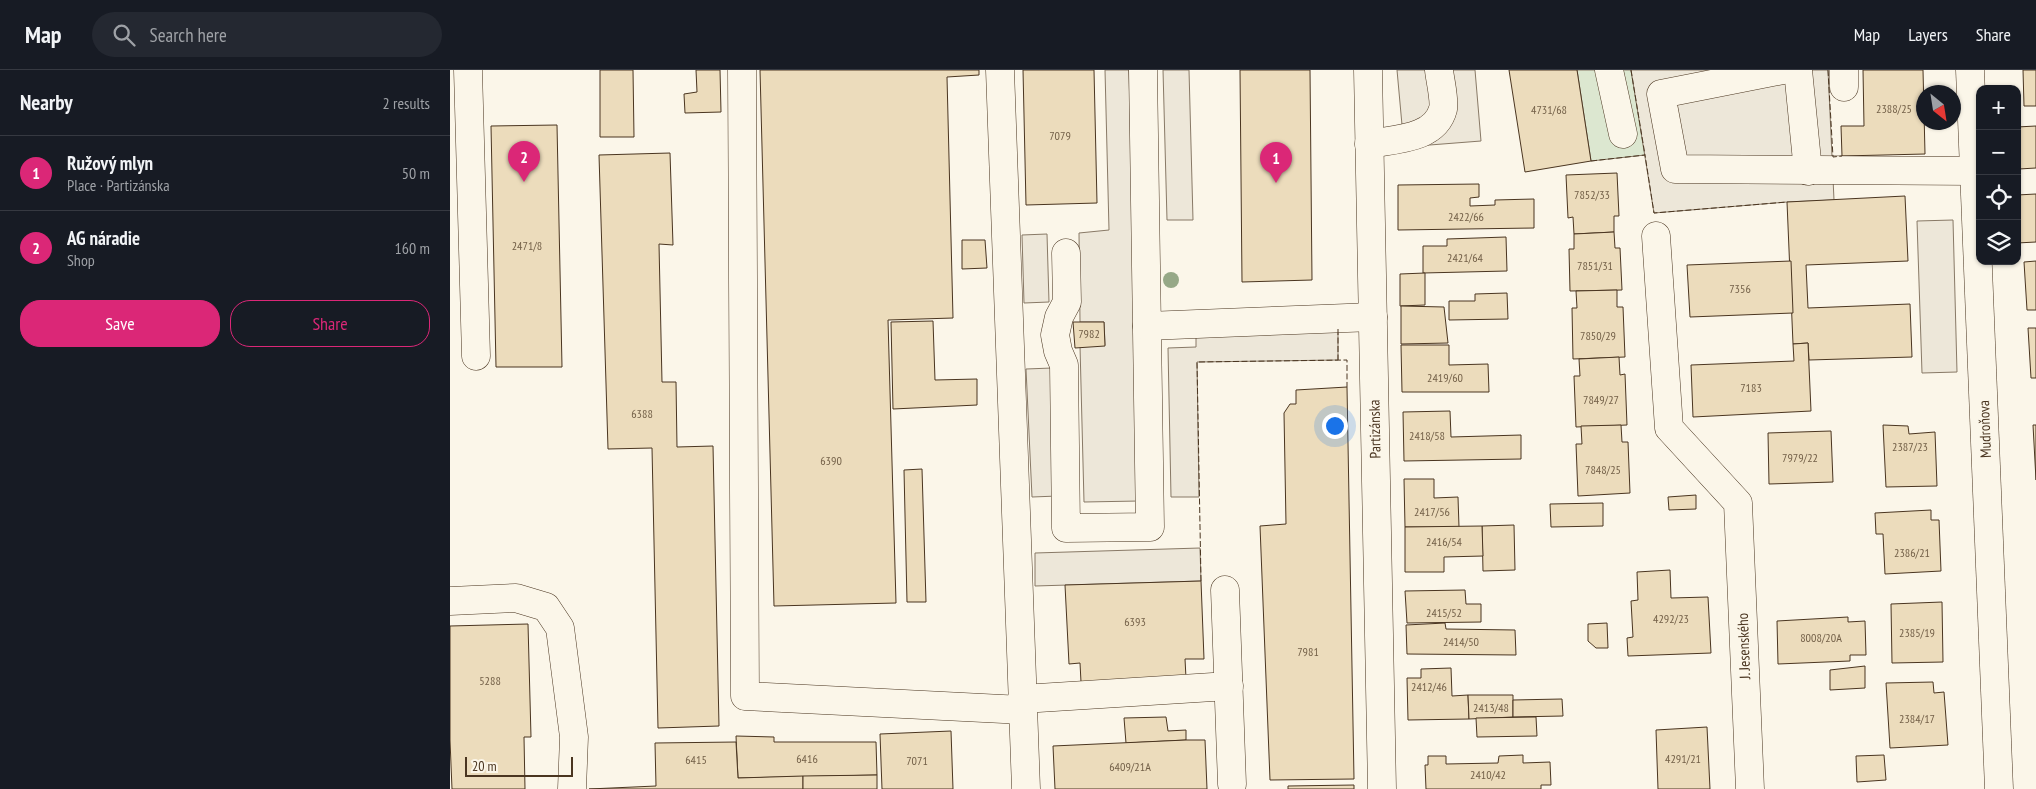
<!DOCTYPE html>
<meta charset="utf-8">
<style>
:root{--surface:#171b24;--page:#242831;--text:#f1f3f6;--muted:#9ea1a6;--line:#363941;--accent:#db2777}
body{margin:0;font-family:"PT Sans Narrow",sans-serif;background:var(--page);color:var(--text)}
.controls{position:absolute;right:15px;top:15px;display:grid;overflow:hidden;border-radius:10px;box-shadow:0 1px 4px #0004}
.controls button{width:45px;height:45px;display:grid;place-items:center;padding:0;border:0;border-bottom:1px solid var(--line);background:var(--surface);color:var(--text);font:25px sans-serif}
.compass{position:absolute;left:1466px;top:15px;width:45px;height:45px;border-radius:50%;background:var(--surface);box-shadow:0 1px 4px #0004;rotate:150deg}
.scale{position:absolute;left:15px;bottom:12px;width:108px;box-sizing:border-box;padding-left:5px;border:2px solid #4a3520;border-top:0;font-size:14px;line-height:18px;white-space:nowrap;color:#4a3520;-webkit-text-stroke:4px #fbf6e9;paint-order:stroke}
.you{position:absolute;left:884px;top:355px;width:18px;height:18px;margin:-12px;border:4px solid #fff;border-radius:50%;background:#1a73e8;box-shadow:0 0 0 8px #1a73e833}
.badge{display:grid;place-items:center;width:32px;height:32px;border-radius:50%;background:var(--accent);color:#fff;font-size:16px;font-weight:700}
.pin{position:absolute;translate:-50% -41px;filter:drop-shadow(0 1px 2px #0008)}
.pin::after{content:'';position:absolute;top:26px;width:18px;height:15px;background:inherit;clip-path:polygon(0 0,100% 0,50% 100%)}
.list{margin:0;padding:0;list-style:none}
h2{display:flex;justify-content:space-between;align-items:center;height:65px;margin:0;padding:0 20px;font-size:21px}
h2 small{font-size:16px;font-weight:400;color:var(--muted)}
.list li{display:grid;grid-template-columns:32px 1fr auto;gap:15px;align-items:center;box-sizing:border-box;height:75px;padding:0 20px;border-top:1px solid var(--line)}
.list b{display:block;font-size:19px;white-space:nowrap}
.list p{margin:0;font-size:16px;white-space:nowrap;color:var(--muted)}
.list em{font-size:16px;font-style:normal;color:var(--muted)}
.actions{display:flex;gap:10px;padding:15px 20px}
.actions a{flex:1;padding:11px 0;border:1px solid var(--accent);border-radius:20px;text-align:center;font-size:18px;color:var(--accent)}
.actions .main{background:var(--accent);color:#fff}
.icon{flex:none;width:28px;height:28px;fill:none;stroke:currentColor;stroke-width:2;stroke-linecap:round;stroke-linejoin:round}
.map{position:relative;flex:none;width:1586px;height:719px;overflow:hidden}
header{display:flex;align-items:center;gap:30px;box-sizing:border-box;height:70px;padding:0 25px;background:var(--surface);border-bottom:1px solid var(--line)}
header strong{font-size:24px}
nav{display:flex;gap:28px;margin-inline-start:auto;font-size:18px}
.search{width:350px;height:45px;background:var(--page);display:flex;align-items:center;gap:12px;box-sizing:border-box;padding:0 18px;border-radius:28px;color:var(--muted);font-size:19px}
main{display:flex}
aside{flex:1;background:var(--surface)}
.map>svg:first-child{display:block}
.green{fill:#dce7d0;stroke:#887966}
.parking{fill:#ede7d9;stroke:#887966}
.building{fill:#ecdcbc;stroke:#4a3520}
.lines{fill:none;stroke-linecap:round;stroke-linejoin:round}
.minor-casing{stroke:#4a3520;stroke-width:29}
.minor{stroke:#fbf6e9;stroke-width:28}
.fence{stroke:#4a3520;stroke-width:1;stroke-dasharray:6 2.5;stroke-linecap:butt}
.tree{fill:#96a887}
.labels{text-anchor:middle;stroke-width:4;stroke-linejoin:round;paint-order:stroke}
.number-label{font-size:12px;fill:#725f47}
.street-label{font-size:15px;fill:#4a3520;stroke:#fbf6e9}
</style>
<header>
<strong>Map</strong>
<div class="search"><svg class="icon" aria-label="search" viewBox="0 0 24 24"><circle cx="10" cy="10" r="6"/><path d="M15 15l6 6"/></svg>Search here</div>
<nav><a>Map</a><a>Layers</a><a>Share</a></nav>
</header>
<main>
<aside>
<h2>Nearby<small>2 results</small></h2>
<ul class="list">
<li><span class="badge">1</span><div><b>Ružový mlyn</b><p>Place · Partizánska</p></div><em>50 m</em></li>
<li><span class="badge">2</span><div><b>AG náradie</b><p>Shop</p></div><em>160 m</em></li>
</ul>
<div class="actions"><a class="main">Save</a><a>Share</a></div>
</aside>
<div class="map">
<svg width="1586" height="719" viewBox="0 0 1586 719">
<rect width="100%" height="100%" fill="#fbf6e9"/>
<polygon class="green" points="1127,0 1181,0 1195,85 1141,91"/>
<g class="parking">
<polygon points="655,0 679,0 689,431 634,432 630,276 655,275 654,252 630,252 629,163 659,160"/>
<polygon points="713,0 739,0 743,150 717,150"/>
<polygon points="947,0 1025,0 1031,71 954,77"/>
<polygon points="1181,0 1378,0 1384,130 1337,132 1204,143"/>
<polygon points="1503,150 1507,302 1472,303 1467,151"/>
<polygon points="597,164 599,232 574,233 572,165"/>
<polygon points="888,259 888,290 747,292 749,427 721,427 718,278 746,277 746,261"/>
<polygon points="602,298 608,426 582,427 576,299"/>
<polygon points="750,478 751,511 585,516 585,483"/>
</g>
<g class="building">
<polygon points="150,0 183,0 184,67 150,67"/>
<polygon points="246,0 270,0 271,42 235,43 234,24 247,22"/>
<polygon points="310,0 529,0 529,5 497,7 503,248 438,250 446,533 324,536"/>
<polygon points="573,0 644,0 647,133 576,135"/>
<polygon points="790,0 860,0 862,210 792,212"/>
<polygon points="1059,0 1127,0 1141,91 1075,102"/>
<polygon points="1413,0 1473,0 1475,84 1392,86 1391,56 1414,56"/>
<polygon points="1573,0 1586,0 1586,36 1574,36"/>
<polygon points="107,55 112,297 46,297 41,56"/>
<polygon points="1586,56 1586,98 1569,99 1567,57"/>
<polygon points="220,83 223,175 209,174 212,312 226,312 227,377 263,376 269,656 208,658 202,378 158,379 149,85"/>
<polygon points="1167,103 1169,146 1164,146 1164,162 1124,164 1123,147 1118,148 1116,105"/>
<polygon points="1029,114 1029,127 1020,128 1020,136 1045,135 1045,130 1084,129 1084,158 948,160 948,115"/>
<polygon points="1586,124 1586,172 1567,173 1567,125"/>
<polygon points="1455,126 1458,191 1356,195 1358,238 1460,234 1462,287 1359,290 1358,273 1343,274 1337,132"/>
<polygon points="1164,162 1165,178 1170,178 1172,220 1120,221 1119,179 1124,179 1124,164"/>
<polygon points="1056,167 1057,201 973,203 973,176 997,176 997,169"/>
<polygon points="512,170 535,170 537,198 512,199"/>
<polygon points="1341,191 1343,243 1240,247 1237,195"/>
<polygon points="1586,191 1586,240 1577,240 1574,192"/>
<polygon points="975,203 975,235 950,236 950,204"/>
<polygon points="1167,220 1167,237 1173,237 1175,287 1123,289 1122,238 1127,238 1126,221"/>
<polygon points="1057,223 1058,249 999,250 999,231 1025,231 1025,224"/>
<polygon points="951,236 994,237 998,273 951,274"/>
<polygon points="483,251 485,310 527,309 527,335 443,339 441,252"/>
<polygon points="623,252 654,252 655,276 625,278"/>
<polygon points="1578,258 1586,258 1586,308 1581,308"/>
<polygon points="1358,273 1361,341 1243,347 1241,295 1344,291 1343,274"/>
<polygon points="951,275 999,275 999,295 1038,294 1039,322 952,322"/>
<polygon points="1169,287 1170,305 1175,304 1177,355 1126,357 1124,306 1130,306 1129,289"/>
<polygon points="897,317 904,709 820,710 810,456 836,454 834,343 840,334 846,334 846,320"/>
<polygon points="1000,341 1001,367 1071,365 1071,389 954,391 953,342"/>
<polygon points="1171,355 1172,372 1178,372 1180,423 1128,426 1126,374 1132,374 1131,356"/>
<polygon points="1433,355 1458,356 1459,364 1485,362 1487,416 1436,417"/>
<polygon points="1583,355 1586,355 1586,410"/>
<polygon points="1381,361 1383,412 1319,414 1318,363"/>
<polygon points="472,399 476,532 457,532 454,400"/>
<polygon points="954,409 984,409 984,428 1008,427 1009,457 955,457"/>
<polygon points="1246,425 1246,439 1219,440 1218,427"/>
<polygon points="1153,433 1153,456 1101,457 1100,434"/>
<polygon points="1481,440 1481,450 1489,450 1491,501 1435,504 1433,464 1426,464 1425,443"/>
<polygon points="1064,455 1065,500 1033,501 1032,456"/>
<polygon points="1032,456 1033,486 994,487 994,502 955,502 955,457"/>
<polygon points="1220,500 1221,528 1258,527 1261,583 1178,586 1177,568 1183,567 1181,531 1188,530 1187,502"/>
<polygon points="751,511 754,589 735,589 736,608 631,612 630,593 619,594 615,515"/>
<polygon points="1015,520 1016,534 1031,534 1031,552 957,553 955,521"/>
<polygon points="1492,532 1493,592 1442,593 1441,534"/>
<polygon points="1398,547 1398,552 1415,551 1416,585 1400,585 1400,591 1328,594 1327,551"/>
<polygon points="995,553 996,559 1065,560 1066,585 957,584 956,555"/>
<polygon points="1157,553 1158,578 1146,578 1138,571 1138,554"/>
<polygon points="78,554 81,667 74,667 75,719 2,719 0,670 0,556"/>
<polygon points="1415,596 1415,618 1380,620 1380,600"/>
<polygon points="1001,598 1002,626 1018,625 1019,649 958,650 957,608 971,608 971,599"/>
<polygon points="1483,612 1484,623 1494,622 1498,675 1440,678 1436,613"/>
<polygon points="1018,625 1063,625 1063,647 1019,649"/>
<polygon points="1112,629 1113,646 1063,647 1063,630"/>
<polygon points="716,647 718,661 736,660 736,670 676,673 674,648"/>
<polygon points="1086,647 1087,666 1027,667 1026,648"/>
<polygon points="1257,657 1260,719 1208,719 1206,660"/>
<polygon points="501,661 503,719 432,719 430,664"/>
<polygon points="286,666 324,667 324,672 426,672 427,705 288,708"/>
<polygon points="736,670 755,670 757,719 605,719 603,676"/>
<polygon points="286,672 288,708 353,706 353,719 139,719 206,716 205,673"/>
<polygon points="1073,685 1073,693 1100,692 1101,715 1091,715 1091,719 976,719 975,695 978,695 978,686 996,686 996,694 1048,693 1049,686"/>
<polygon points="1434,685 1436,710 1407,712 1406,686"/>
<polygon points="427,705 427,719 353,719 353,706"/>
<polygon points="904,715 904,719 838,719 838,716"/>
</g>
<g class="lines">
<defs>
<g id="minor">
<polyline points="18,0 26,286"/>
<polyline points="292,0 295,626 572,640"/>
<polyline points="550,0 576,719"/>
<polyline points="918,0 932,719"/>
<polyline points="1159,0 1173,64"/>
<polyline points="1333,0 1211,24 1225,99 1524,101"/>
<polyline points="1348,0 1358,101"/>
<polyline points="1394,0 1394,17"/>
<polyline points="1520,0 1549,719"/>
<path d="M919 74C943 69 985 70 993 39 995 30 990 10 989 0"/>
<polyline points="1206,166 1219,358 1288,433 1300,719"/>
<polyline points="616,183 617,232 609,247 605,265 608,281 614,295 616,458 700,457 693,0"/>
<polyline points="697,256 923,247"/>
<polyline points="775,520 782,714"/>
<polyline points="0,531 66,528 96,537 110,558 124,667 122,719"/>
<polyline points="572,629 779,616"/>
</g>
</defs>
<use href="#minor" class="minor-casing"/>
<use href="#minor" class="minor"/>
<g class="fence">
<polyline points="1181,0 1195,85"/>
<polyline points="1378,0 1383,87 1392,86"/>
<polyline points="1141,91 1195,85 1204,143 1337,132"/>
<polyline points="888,259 888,290"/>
<polyline points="751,511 747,292 897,290 897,317"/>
</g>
</g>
<circle class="tree" cx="721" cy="210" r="8"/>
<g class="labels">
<g class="number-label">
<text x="1444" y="43">2388/25</text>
<text x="1099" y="44">4731/68</text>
<text x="610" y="70">7079</text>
<text x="1142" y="129">7852/33</text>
<text x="1016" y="151">2422/66</text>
<text x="77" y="180">2471/8</text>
<text x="1015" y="192">2421/64</text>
<text x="1145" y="200">7851/31</text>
<text x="1290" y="223">7356</text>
<text x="639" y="268">7982</text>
<text x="1148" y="270">7850/29</text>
<text x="995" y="312">2419/60</text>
<text x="1301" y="322">7183</text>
<text x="1151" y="334">7849/27</text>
<text x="192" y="348">6388</text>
<text x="977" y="370">2418/58</text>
<text x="1460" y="381">2387/23</text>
<text x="1350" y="392">7979/22</text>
<text x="381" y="395">6390</text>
<text x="1153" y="404">7848/25</text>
<text x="982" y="446">2417/56</text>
<text x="994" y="476">2416/54</text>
<text x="1462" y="487">2386/21</text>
<text x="994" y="547">2415/52</text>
<text x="1221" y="553">4292/23</text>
<text x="685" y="556">6393</text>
<text x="1467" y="567">2385/19</text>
<text x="1371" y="572">8008/20A</text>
<text x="1011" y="576">2414/50</text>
<text x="858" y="586">7981</text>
<text x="40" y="615">5288</text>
<text x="979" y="621">2412/46</text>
<text x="1041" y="642">2413/48</text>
<text x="1467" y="653">2384/17</text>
<text x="357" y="693">6416</text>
<text x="1233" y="693">4291/21</text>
<text x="246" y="694">6415</text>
<text x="467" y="695">7071</text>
<text x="680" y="701">6409/21A</text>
<text x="1038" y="709">2410/42</text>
</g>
<g class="street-label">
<text transform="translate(925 359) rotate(-91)" y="5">Partizánska</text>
<text transform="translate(1535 359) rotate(-92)" y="5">Mudroňova</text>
<text transform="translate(1294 576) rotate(-92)" y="5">J. Jesenského</text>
</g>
</g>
</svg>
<div class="controls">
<button>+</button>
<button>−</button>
<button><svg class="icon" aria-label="locate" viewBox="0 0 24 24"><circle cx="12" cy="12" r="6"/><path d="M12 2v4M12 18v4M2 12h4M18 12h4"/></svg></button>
<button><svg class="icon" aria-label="layers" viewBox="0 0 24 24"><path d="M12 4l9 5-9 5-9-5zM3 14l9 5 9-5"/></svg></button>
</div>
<svg class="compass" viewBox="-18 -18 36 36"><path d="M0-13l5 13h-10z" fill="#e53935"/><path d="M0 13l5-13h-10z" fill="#9ea1a6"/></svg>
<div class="scale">20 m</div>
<div class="you"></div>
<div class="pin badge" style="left:826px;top:113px">1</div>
<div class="pin badge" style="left:74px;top:112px">2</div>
</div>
</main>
